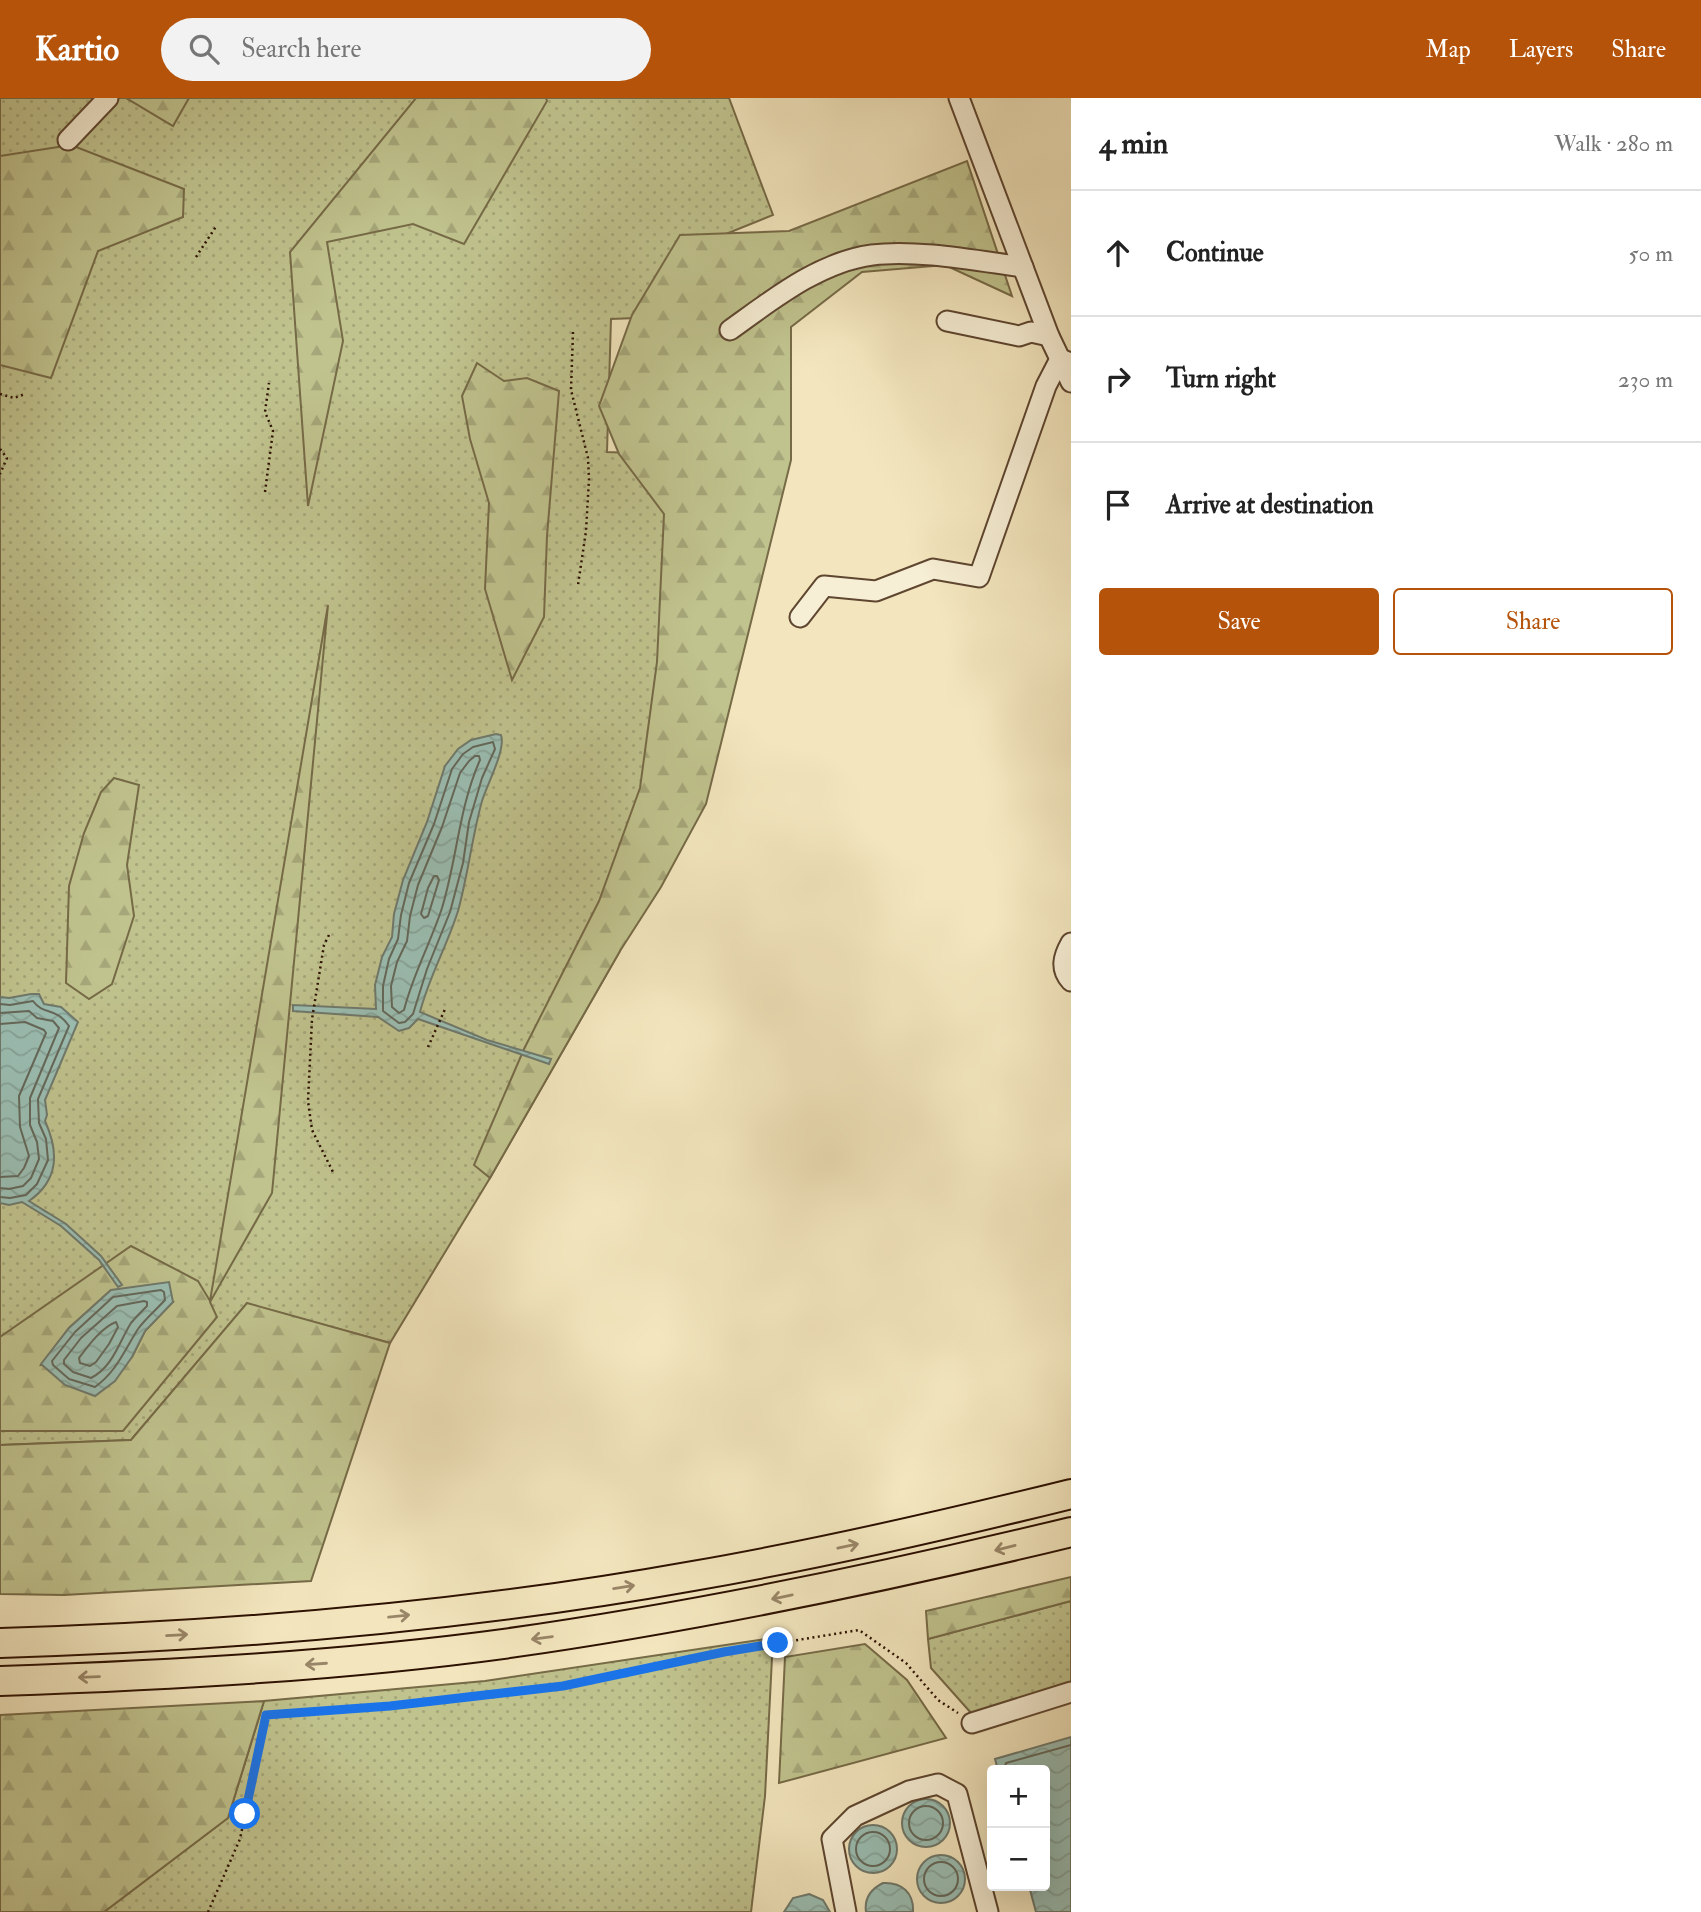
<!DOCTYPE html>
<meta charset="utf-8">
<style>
:root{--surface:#fff;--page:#f2f2f2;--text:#222;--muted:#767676;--line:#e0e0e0;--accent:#b45309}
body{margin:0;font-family:"IM FELL Double Pica",serif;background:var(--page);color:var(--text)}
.controls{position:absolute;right:21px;bottom:21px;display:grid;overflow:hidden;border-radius:7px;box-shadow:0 7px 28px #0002}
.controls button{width:63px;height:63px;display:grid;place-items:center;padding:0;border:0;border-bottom:2px solid var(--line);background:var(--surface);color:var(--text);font:35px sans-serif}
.stop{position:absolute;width:21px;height:21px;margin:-16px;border:5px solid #1a73e8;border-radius:50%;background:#fff}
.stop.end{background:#1a73e8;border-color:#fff;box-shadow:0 2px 7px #0008}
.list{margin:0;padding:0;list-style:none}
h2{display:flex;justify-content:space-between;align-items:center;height:91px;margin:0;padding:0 28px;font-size:30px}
h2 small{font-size:23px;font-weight:400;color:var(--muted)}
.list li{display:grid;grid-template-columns:46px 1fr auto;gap:21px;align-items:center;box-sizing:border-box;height:126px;padding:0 28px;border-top:2px solid var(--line)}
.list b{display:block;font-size:26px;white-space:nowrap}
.list em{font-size:23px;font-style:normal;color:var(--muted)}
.actions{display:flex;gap:14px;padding:21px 28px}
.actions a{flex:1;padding:16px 0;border:2px solid var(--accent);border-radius:7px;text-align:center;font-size:24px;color:var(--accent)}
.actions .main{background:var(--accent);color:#fff}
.icon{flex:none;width:38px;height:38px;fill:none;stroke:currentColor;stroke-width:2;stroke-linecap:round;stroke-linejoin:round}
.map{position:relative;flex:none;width:1071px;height:1814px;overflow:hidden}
header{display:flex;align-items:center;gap:42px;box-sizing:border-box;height:98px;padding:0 35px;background:var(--accent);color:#fff}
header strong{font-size:33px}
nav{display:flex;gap:38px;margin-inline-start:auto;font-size:24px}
.search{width:490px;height:63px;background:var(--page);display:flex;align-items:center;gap:18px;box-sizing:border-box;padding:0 24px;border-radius:38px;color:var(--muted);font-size:26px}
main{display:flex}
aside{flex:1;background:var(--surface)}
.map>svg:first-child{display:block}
.green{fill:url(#green-dots);stroke:#766a47;stroke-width:2}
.forest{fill:url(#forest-firs);stroke:#766a47;stroke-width:2;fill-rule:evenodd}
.water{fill:url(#water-waves);stroke:#6f796c;stroke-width:2}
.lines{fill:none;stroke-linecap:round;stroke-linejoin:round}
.shore{stroke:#64685a;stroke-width:2}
.minor-casing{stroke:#5e4630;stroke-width:23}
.highway-casing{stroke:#2c1000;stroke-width:32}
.path{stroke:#2c1000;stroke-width:2.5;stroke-dasharray:2 3.5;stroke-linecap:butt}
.minor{stroke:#f7efd5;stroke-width:19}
.highway{stroke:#f3e6be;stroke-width:28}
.oneway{stroke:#998668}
.route{stroke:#1a73e8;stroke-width:9}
</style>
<header>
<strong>Kartio</strong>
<div class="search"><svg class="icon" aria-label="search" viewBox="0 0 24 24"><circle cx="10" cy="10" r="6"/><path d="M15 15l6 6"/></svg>Search here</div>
<nav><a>Map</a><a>Layers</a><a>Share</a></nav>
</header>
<main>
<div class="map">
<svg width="1071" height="1814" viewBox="0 0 1071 1814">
<defs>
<pattern id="green-dots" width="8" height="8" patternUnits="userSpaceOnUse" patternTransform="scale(1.75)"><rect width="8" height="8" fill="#c0c38e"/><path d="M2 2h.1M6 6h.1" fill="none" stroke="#a5a679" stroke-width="1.8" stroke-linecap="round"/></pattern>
<pattern id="forest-firs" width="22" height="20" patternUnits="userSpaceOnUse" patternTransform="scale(1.75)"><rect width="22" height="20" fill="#c0c38e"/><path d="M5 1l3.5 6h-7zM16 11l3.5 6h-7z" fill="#a5a679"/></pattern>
<pattern id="water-waves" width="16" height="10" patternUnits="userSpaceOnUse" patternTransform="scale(1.75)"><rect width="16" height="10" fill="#9bbfb4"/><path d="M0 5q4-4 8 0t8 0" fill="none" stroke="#86a399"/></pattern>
</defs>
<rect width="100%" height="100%" fill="#f3e6be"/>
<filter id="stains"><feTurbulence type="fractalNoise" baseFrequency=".00286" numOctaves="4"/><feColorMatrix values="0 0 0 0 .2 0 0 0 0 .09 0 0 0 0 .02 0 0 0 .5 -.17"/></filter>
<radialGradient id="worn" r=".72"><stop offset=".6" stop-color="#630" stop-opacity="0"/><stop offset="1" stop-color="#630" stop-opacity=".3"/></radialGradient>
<g class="green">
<polygon points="0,0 729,0 773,117 696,148 689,218 611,221 607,354 682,357 677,414 620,853 490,1080 390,1245 247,1206 131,1342 0,1347"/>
<polygon points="1071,1503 1071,1588 972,1616 931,1570 928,1541"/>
<polygon points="773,1540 765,1698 751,1814 104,1814 228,1720 264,1603 485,1583"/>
</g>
<g class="forest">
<polygon points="126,0 189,0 173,28"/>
<polygon points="416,0 546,0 547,3 464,146 413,126 327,144 343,243 308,408 290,154"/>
<polygon points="71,47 184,91 183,119 98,153 51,280 0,267 0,58"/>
<polygon points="967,63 1012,198 945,167 862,174 791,229 791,362 706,706 661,789 620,853 490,1080 474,1067 524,951 599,803 640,690 657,564 664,416 619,356 599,308 632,217 680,137 789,133"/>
<polygon points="477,265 504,283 527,280 559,293 547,438 544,519 512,582 485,491 489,405 470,341 462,298"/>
<path d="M328 507 272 1095 210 1204 217 1219 123 1333H0V1239L131 1148 198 1183 210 1203ZM111 1192 173 1204 145 1233 132 1259 41 1267 69 1230Z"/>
<polygon points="114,680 139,687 127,767 134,818 112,886 89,901 66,885 69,788 84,735 101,694"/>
<polygon points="247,1205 390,1245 311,1483 64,1497 0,1496 0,1347 131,1342"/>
<polygon points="1071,1479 1071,1503 928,1541 926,1513"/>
<polygon points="865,1546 907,1582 946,1640 779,1685 785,1559"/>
<polygon points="264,1603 228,1720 104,1814 0,1814 0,1617"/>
</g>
<g class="water">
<path d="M496 636 501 637C506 652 487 686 482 703 472 739 468 777 458 813 447 848 429 879 420 914L487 942 551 961 549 966 418 921 409 930 399 933 378 919 293 913V907L376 911 375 887 382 859 392 839 394 816 403 782 427 724 445 668 458 651 471 642Z"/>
<path d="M31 896H39L44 906 61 909 78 924 45 1002 47 1017 45 1023C59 1054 59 1082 29 1103L66 1126 101 1158 122 1187 118 1189 99 1162 61 1128 22 1104 9 1107 0 1105V899L9 900Z"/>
<polygon points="169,1184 173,1204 145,1233 132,1259 115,1283 95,1298 65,1287 41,1266 69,1230 111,1192"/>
<polygon points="1071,1639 1071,1814 1036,1814 1029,1788 1045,1788 1045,1672 998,1672 995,1661"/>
<circle cx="926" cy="1725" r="24"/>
<circle cx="873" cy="1751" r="24"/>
<circle cx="941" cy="1781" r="24"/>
<path d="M883 1785C902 1784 914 1795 913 1814H866C864 1800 871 1791 883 1785Z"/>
<polygon points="809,1796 823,1802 830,1814 784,1814 793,1800"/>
</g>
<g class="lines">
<g class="shore">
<polygon points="493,644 495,651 482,680 469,724 463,765 450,814 427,871 413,916 405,924 399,925 383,913 383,888 389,861 398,841 401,817 409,785 434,726 452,671 463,656 473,649"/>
<path d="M475 658H479L480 662C459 709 457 761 442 810 431 844 413 876 404 912L399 915 392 909 391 888 397 864 407 843 410 818 418 787 442 729 460 675 469 663Z"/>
<polygon points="434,778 437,778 439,782 428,818 424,820 421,816 428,790"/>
<path d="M0 906 10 907 33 903C44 918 55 908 69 928L38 1001 39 1025 46 1041 48 1062 37 1086 26 1097 10 1100 0 1099"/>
<polyline points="0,915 29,913 37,920 53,923 59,930 30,1000 30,1027 37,1044 39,1061 31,1080 23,1088 9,1091 0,1090"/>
<polyline points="0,926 25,924 44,932 46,935 19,998 20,1029 29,1058 24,1070 18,1078 0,1079"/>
<path d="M161 1192 164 1194 165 1202C156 1212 145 1221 138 1231 124 1253 117 1273 95 1289L69 1281 53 1267 52 1263 75 1234 113 1199Z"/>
<path d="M144 1203 147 1204V1208C142 1213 136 1219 131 1225 119 1244 113 1269 91 1280L73 1274 64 1266V1262L81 1240 117 1208Z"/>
<path d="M116 1224 118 1229 109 1246 96 1264 90 1268 80 1265 79 1260C88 1248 102 1229 116 1224Z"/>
<polyline points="1004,1672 1006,1665 1071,1647"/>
<circle cx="926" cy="1725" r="17"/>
<circle cx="873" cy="1751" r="17"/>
<circle cx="941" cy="1781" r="17"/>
</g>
<defs>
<g id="minor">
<polyline points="959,0 1049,238 1071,284"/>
<polyline points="68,42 108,0"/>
<polyline points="947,223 1019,238 1031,234 1049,238"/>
<path d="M730 232C772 202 819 164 872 157 916 151 978 163 1023 169"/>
<polyline points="800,519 824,488 876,493 933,471 979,479 1046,288 1060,261 1071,265"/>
<path d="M1071 845C1063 859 1060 871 1071 883"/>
<polyline points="972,1625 1071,1594"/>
<polyline points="846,1814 832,1741 855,1718 909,1693 938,1686 957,1696 988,1814"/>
</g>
<g id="highway">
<path d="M0 1545C232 1538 465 1519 693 1478 820 1456 946 1427 1071 1396"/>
<path d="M0 1583C171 1577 341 1568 510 1545 699 1518 886 1479 1071 1434"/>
</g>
</defs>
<use href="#minor" class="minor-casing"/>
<use href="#highway" class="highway-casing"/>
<g class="path">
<polyline points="196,159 217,127"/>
<polyline points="573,234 571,292 588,360 589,381 586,433 578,487"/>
<polyline points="0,296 14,300 25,296"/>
<polyline points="0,351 7,360 0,376"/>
<polyline points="265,394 273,333 265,314 269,285"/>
<polyline points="329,837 324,847 312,921 308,1003 312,1032 334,1076"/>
<polyline points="428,949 446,909"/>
<polyline points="208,1814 240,1741 266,1617 390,1608 563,1588 724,1554 859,1532 906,1565 938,1602 958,1615"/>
</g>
<use href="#minor" class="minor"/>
<use href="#highway" class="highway"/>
</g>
<defs><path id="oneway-shaft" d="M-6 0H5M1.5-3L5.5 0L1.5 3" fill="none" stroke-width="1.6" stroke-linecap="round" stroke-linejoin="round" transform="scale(1.75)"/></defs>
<g class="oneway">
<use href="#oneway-shaft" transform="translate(848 1448) rotate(-12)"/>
<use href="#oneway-shaft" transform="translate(1005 1450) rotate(166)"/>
<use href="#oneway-shaft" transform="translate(624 1489) rotate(-9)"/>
<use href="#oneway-shaft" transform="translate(782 1499) rotate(168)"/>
<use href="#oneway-shaft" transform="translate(399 1518) rotate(-6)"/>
<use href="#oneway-shaft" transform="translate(177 1537) rotate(-3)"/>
<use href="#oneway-shaft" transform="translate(542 1540) rotate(172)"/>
<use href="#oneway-shaft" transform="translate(316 1566) rotate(176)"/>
<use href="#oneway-shaft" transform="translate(89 1579) rotate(178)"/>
</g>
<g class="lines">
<polyline class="route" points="245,1716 266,1617 390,1608 563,1588 724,1554 778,1545"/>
</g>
<rect width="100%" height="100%" filter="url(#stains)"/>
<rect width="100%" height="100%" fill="url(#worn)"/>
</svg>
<div class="controls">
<button>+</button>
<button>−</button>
</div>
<div class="stop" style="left:245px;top:1716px"></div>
<div class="stop end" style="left:778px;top:1545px"></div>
</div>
<aside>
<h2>4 min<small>Walk · 280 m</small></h2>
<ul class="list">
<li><svg class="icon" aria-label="ahead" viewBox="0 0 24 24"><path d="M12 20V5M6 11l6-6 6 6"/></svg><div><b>Continue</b></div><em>50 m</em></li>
<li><svg class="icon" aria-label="right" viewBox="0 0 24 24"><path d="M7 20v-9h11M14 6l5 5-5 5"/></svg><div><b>Turn right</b></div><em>230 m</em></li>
<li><svg class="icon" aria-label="arrive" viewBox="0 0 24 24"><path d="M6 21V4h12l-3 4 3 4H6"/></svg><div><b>Arrive at destination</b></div></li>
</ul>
<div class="actions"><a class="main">Save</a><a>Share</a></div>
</aside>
</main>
